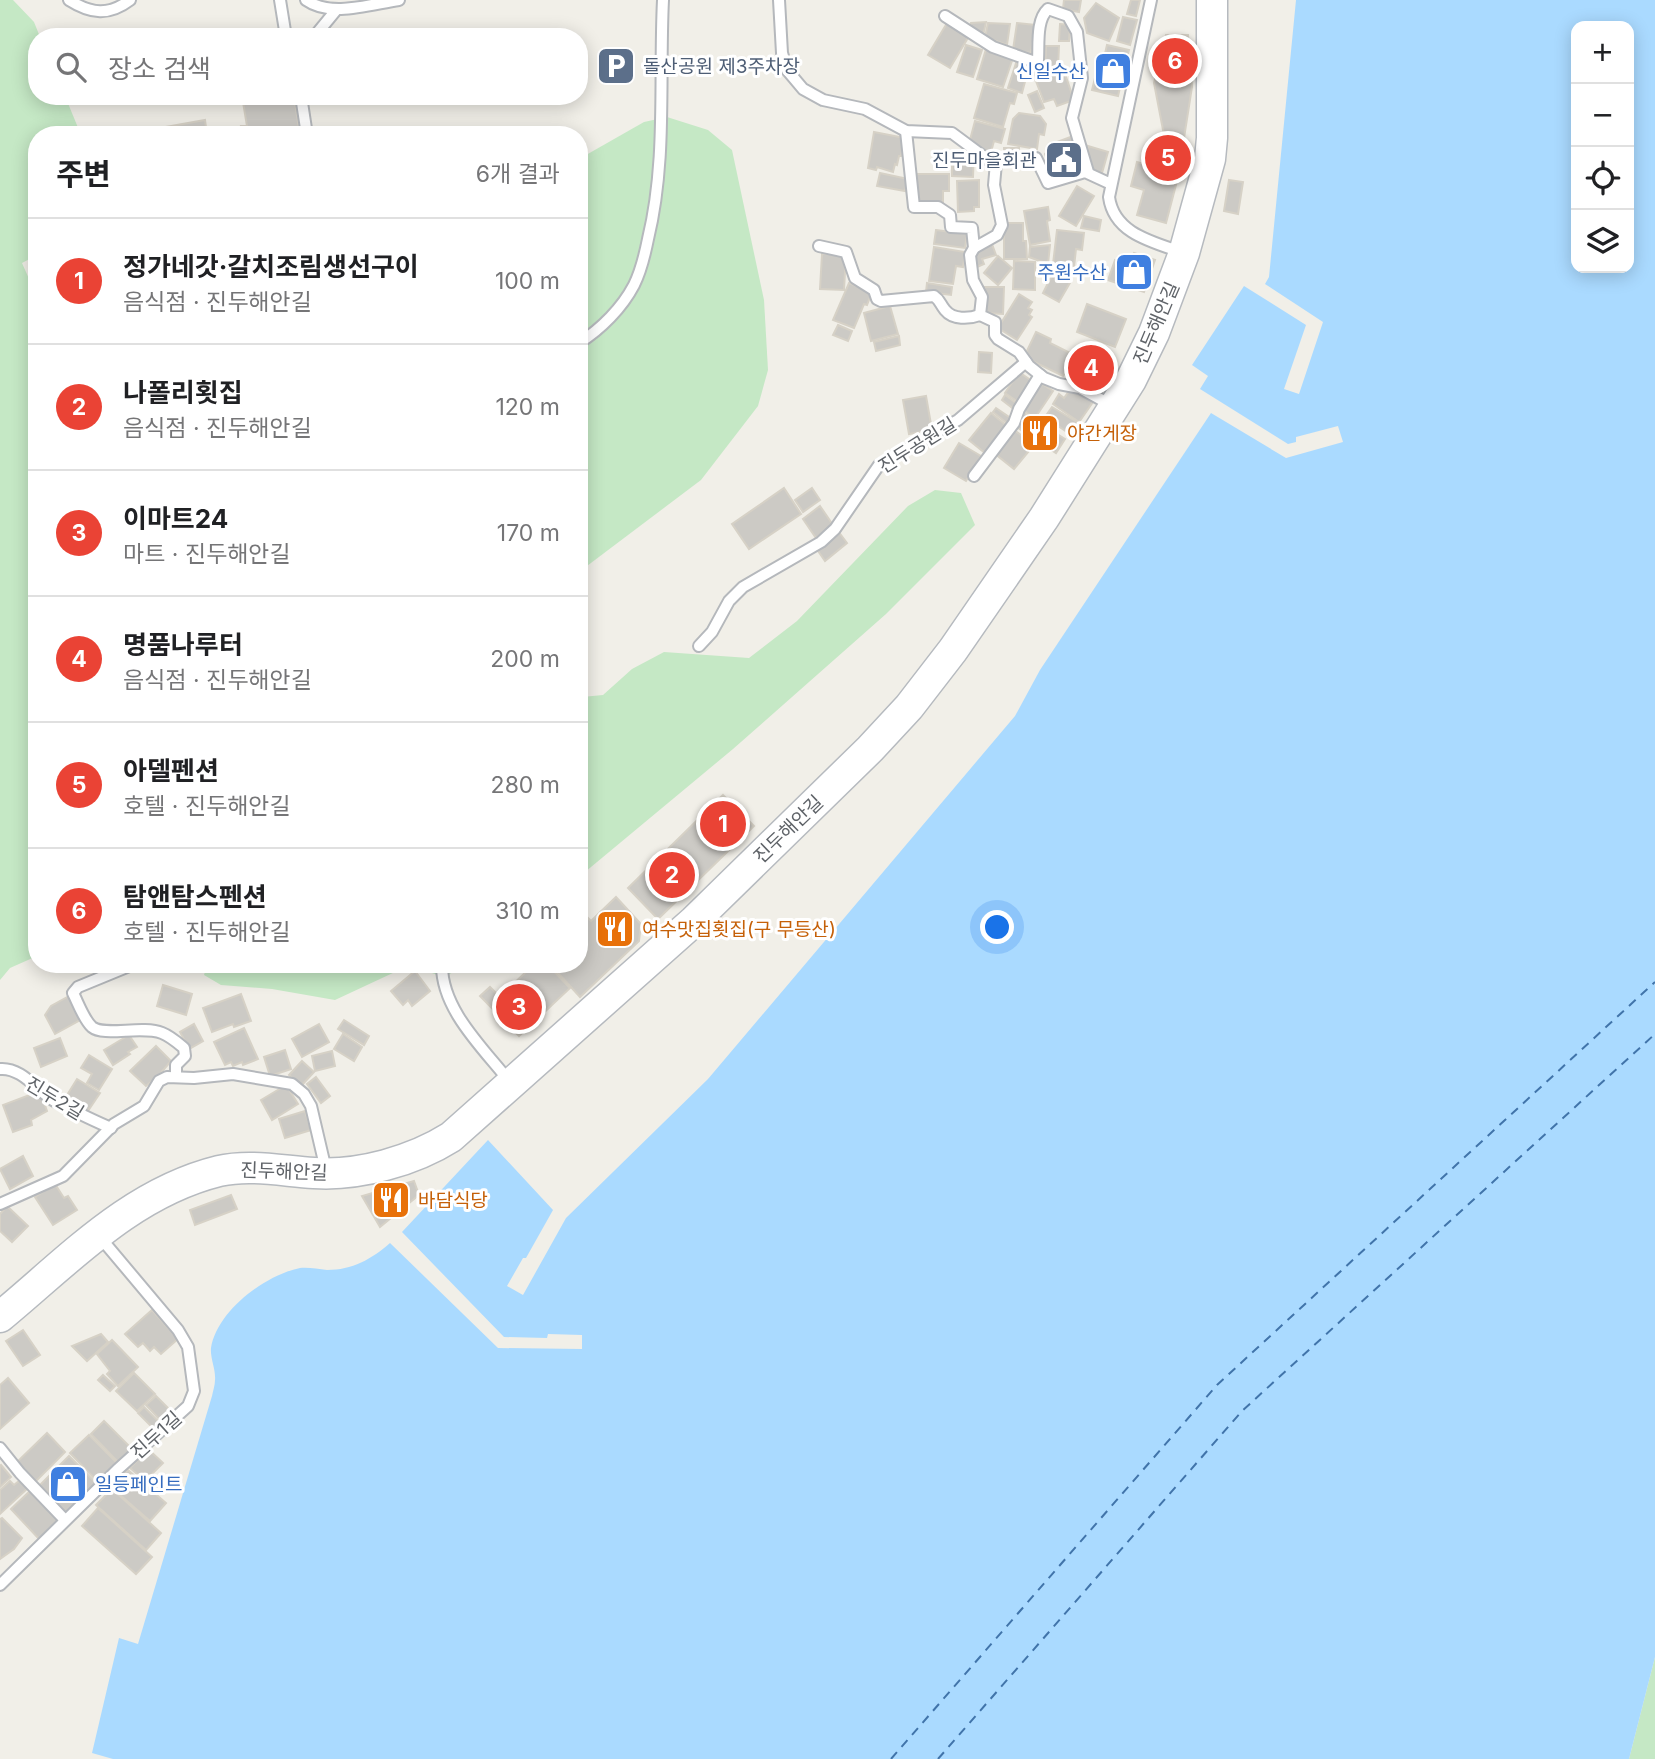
<!DOCTYPE html>
<html lang="ko">
<meta charset="utf-8">
<style>
:root{--surface:#fff;--page:#f2f2f2;--text:#202124;--muted:#757577;--line:#e0e0e0;--accent:#ea4335}
body{margin:0;font-family:Inter,"Noto Sans KR",sans-serif;background:var(--page);color:var(--text)}
.controls{position:absolute;right:21px;top:21px;display:grid;overflow:hidden;border-radius:14px;box-shadow:0 4px 18px #0003}
.controls button{width:63px;height:63px;display:grid;place-items:center;padding:0;border:0;border-bottom:2px solid var(--line);background:var(--surface);color:var(--text);font:35px sans-serif}
.you{position:absolute;left:998px;top:928px;width:24px;height:24px;margin:-18px;border:5px solid #fff;border-radius:50%;background:#1a73e8;box-shadow:0 0 0 10px #1a73e833}
.badge{display:grid;place-items:center;width:46px;height:46px;border-radius:50%;background:var(--accent);color:#fff;font-size:23px;font-weight:700}
.pin{position:absolute;translate:-50% -50%;border:4px solid #fff;box-shadow:0 2px 7px #0006}
.list{margin:0;padding:0;list-style:none}
h2{display:flex;justify-content:space-between;align-items:center;height:91px;margin:0;padding:0 28px;font-size:30px}
h2 small{font-size:23px;font-weight:400;color:var(--muted)}
.list li{display:grid;grid-template-columns:46px 1fr auto;gap:21px;align-items:center;box-sizing:border-box;height:126px;padding:0 28px;border-top:2px solid var(--line)}
.list b{display:block;font-size:26px;white-space:nowrap}
.list p{margin:0;font-size:23px;white-space:nowrap;color:var(--muted)}
.list em{font-size:23px;font-style:normal;color:var(--muted)}
.icon{flex:none;width:38px;height:38px;fill:none;stroke:currentColor;stroke-width:2;stroke-linecap:round;stroke-linejoin:round}
.map{position:relative;flex:none;width:1655px;height:1759px;overflow:hidden}
.search{position:absolute;background:var(--surface);box-shadow:0 4px 18px #0003;left:28px;top:28px;width:560px;height:77px;display:flex;align-items:center;gap:18px;box-sizing:border-box;padding:0 24px;border-radius:28px;color:var(--muted);font-size:26px}
.panel{position:absolute;background:var(--surface);box-shadow:0 4px 18px #0003;left:28px;top:126px;width:560px;height:847px;border-radius:28px}
.map>svg:first-child{display:block}
.green{fill:#c5e8c5}
.water{fill:#aadaff;fill-rule:evenodd}
.lines{fill:none;stroke-linecap:round;stroke-linejoin:round}
.ferry{stroke:#4174aa;stroke-width:2;stroke-dasharray:9 7;stroke-linecap:butt}
.building{fill:#cccac5;stroke:#d6d1c6;stroke-width:2}
.lane-casing{stroke:#b5b8bc;stroke-width:14}
.secondary-casing{stroke:#b6babf;stroke-width:33}
.lane{stroke:#fff;stroke-width:10}
.secondary{stroke:#fff;stroke-width:30}
.labels{text-anchor:middle;stroke-width:6;stroke-linejoin:round;paint-order:stroke}
.service-label{font-size:19px;fill:#4e5e75;stroke:#fff;text-anchor:start}
.shop-label{font-size:19px;fill:#366cbe;stroke:#fff;text-anchor:end}
.street-label{font-size:19px;fill:#5f6368;stroke:#fff}
.food-label{font-size:19px;fill:#c56008;stroke:#fff;text-anchor:start}
</style>
<div class="map">
<svg width="1655" height="1759" viewBox="0 0 1655 1759">
<rect width="100%" height="100%" fill="#f1efe8"/>
<g class="green">
<polygon points="0,0 13,0 34,22 40,37 37,37 37,96 65,96 81,135 37,135 37,255 22,263 37,297 37,956 10,968 0,980"/>
<polygon points="667,117 708,130 732,150 764,300 768,370 758,406 701,480 579,572 579,159 644,122"/>
<polygon points="935,490 961,493 975,525 886,614 733,749 579,877 579,696 582,697 603,695 632,669 664,652 749,658 797,621 908,506"/>
<polygon points="210,964 471,964 443,977 410,965 335,1000 272,989 221,985 204,975 207,965"/>
<polygon points="1655,1657 1655,1759 1629,1759"/>
</g>
<path class="water" d="M1296 0H1655V1657L1629 1759H113L92 1753 119 1638 138 1644 212 1396C213 1391 215 1385 215 1380 216 1370 210 1358 211 1348 217 1311 265 1275 300 1268 308 1267 318 1269 327 1270 352 1270 372 1259 390 1243L498 1348 582 1349V1335L548 1334 547 1338 504 1337 402 1232 488 1140 553 1210 526 1258H523L507 1286 523 1295 566 1218 708 1079 1015 716 1040 670 1211 413 1286 458 1343 442 1338 426 1296 437V442L1288 444 1200 389 1208 376 1192 365 1244 286 1306 325 1284 389 1299 394 1323 322 1265 284 1269 277ZM1576 26H1629V268H1576Z"/>
<g class="lines">
<g class="ferry">
<polyline points="891,1759 1217,1385 1655,982"/>
<polyline points="938,1759 1242,1411 1655,1034"/>
</g>
</g>
<g class="building">
<polygon points="1064,0 1081,0 1079,12 1063,9"/>
<polygon points="1131,0 1140,0 1136,16 1127,14"/>
<polygon points="1096,3 1119,18 1109,41 1087,33 1084,18"/>
<polygon points="1123,17 1137,20 1130,45 1117,41"/>
<polygon points="986,22 983,36 970,28 971,23"/>
<polygon points="947,23 969,36 950,68 928,55"/>
<polygon points="988,23 1010,24 1007,45 985,37"/>
<polygon points="1017,23 1035,25 1031,53 1013,50"/>
<polygon points="1060,24 1070,25 1069,41 1059,41"/>
<polygon points="1166,35 1188,35 1192,87 1184,138 1164,135 1154,83"/>
<polygon points="966,45 982,50 973,77 957,72"/>
<polygon points="1107,45 1129,50 1118,96 1092,90 1096,74 1100,75"/>
<polygon points="1046,46 1059,46 1058,68 1045,67"/>
<polygon points="986,49 1013,58 1003,87 977,79"/>
<polygon points="1017,60 1038,67 1034,80 1026,78 1022,93 1008,88"/>
<polygon points="1064,71 1074,100 1057,106 1054,99 1044,102 1036,81"/>
<polygon points="984,84 1017,93 1014,104 1010,103 1003,127 974,118"/>
<polygon points="1037,91 1044,108 1035,112 1028,95"/>
<polygon points="274,96 294,96 300,135 243,135 241,126 247,126 243,102"/>
<polygon points="1019,113 1040,116 1046,124 1044,135 1039,134 1037,149 1008,144 1013,119"/>
<polygon points="205,120 207,135 121,135"/>
<polygon points="975,121 1005,129 1001,143 994,141 991,152 979,149 970,140"/>
<polygon points="874,132 905,138 901,156 899,156 897,165 895,164 893,172 877,167 876,170 868,168"/>
<polygon points="1073,136 1083,167 1052,176 1045,154 1054,143"/>
<polygon points="1159,136 1187,143 1166,223 1137,215 1144,190 1131,186 1137,162 1151,166"/>
<polygon points="1088,146 1108,152 1102,173 1090,170"/>
<rect x="1004" y="148" width="15" height="9"/>
<polygon points="952,151 974,151 973,177 952,176"/>
<polygon points="880,173 908,179 905,191 877,186"/>
<polygon points="917,174 949,174 949,191 943,191 943,204 917,204"/>
<polygon points="979,180 979,207 974,207 974,211 958,212 957,181"/>
<polygon points="1229,180 1243,182 1238,214 1224,211"/>
<polygon points="1077,186 1094,196 1076,226 1059,216"/>
<polygon points="1048,207 1050,220 1047,221 1050,241 1030,245 1024,211"/>
<polygon points="1084,216 1101,220 1099,231 1081,228"/>
<polygon points="1004,223 1023,223 1023,241 1026,241 1027,259 1004,259"/>
<polygon points="936,230 967,234 965,248 934,244"/>
<polygon points="1057,230 1084,233 1082,250 1076,249 1074,267 1053,264"/>
<polygon points="992,244 996,255 982,259 984,264 977,267 974,255 979,248"/>
<polygon points="1050,245 1048,264 1029,257 1030,247"/>
<polygon points="934,247 965,252 963,267 956,266 953,284 929,281"/>
<polygon points="1134,253 1155,260 1144,292 1108,280 1115,260 1125,264"/>
<polygon points="822,254 846,254 844,290 820,289"/>
<polygon points="998,256 1012,268 998,285 984,273"/>
<polygon points="1014,261 1035,262 1035,290 1013,289"/>
<polygon points="1054,271 1071,281 1059,302 1043,293"/>
<polygon points="849,283 872,292 867,305 864,304 854,328 833,320"/>
<polygon points="927,283 952,287 951,295 926,292"/>
<polygon points="985,287 1004,287 1003,314 985,313"/>
<polygon points="1019,294 1032,302 1028,308 1032,310 1029,315 1032,317 1017,340 998,328"/>
<polygon points="1087,304 1126,319 1115,347 1077,332"/>
<polygon points="890,306 898,334 871,341 864,313"/>
<polygon points="838,325 852,331 848,341 833,335"/>
<polygon points="1036,332 1051,339 1050,343 1074,355 1063,376 1024,357"/>
<polygon points="899,336 900,345 876,351 874,342"/>
<polygon points="1084,347 1115,359 1110,374 1107,372 1102,385 1098,384 1097,389 1071,380"/>
<polygon points="979,352 992,353 991,373 978,372"/>
<polygon points="1019,372 1032,381 1018,402 1005,393"/>
<polygon points="1039,382 1053,391 1035,418 1021,409"/>
<polygon points="1072,387 1093,402 1079,422 1053,404 1059,394 1064,398"/>
<polygon points="1005,395 1019,405 1015,410 1002,400"/>
<polygon points="926,396 932,430 909,434 903,400"/>
<polygon points="1052,407 1077,422 1070,434 1045,417"/>
<polygon points="996,408 1012,419 1008,424 993,412"/>
<polygon points="991,413 1007,426 985,453 969,440"/>
<polygon points="1024,413 1065,439 1056,453 1015,426"/>
<polygon points="1013,429 1034,445 1014,469 994,453"/>
<polygon points="959,443 981,456 966,481 944,468"/>
<polygon points="784,488 801,514 749,549 732,524"/>
<polygon points="812,488 820,500 803,512 795,500"/>
<polygon points="820,506 833,525 816,538 803,519"/>
<polygon points="838,531 847,543 825,561 816,548"/>
<polygon points="723,795 754,826 658,919 628,888"/>
<polygon points="616,897 641,924 639,941 580,997 550,964 579,964 579,923 586,916 591,921"/>
<polygon points="534,964 547,964 570,988 519,1036 480,996 490,987 500,997"/>
<polygon points="415,971 430,991 412,1006 408,1000 403,1005 391,991"/>
<polygon points="163,985 192,994 186,1015 157,1006"/>
<polygon points="241,994 251,1021 234,1027 233,1024 212,1032 203,1008"/>
<polygon points="69,996 82,1019 55,1034 45,1015 51,1006"/>
<polygon points="344,1020 369,1036 364,1045 338,1029"/>
<polygon points="194,1024 203,1041 189,1049 180,1032"/>
<polygon points="319,1024 329,1042 302,1057 292,1039"/>
<polygon points="244,1028 258,1059 243,1065 242,1062 233,1066 231,1062 225,1065 214,1042"/>
<polygon points="343,1034 362,1047 354,1061 334,1049"/>
<polygon points="129,1035 137,1047 128,1052 130,1054 113,1065 104,1050"/>
<polygon points="60,1038 67,1056 41,1067 34,1048"/>
<polygon points="156,1046 171,1061 153,1082 152,1081 146,1086 130,1071"/>
<polygon points="285,1050 291,1069 270,1076 264,1057"/>
<polygon points="332,1051 335,1066 315,1071 312,1056"/>
<polygon points="89,1055 112,1069 99,1090 87,1083 92,1074 81,1068"/>
<polygon points="302,1061 314,1072 301,1086 289,1075"/>
<polygon points="316,1077 330,1096 321,1103 307,1084"/>
<polygon points="77,1079 100,1093 86,1114 64,1100"/>
<polygon points="286,1085 298,1104 272,1120 261,1100"/>
<polygon points="40,1091 47,1111 31,1120 32,1125 13,1132 3,1105"/>
<polygon points="305,1111 311,1130 285,1138 279,1119"/>
<polygon points="23,1156 33,1176 10,1189 0,1169"/>
<polygon points="414,1181 419,1195 380,1227 362,1196"/>
<polygon points="55,1184 64,1198 68,1196 77,1210 53,1225 35,1197"/>
<polygon points="231,1195 237,1209 195,1225 190,1210"/>
<polygon points="7,1206 28,1226 12,1242 0,1231 0,1214"/>
<polygon points="152,1310 178,1339 161,1354 154,1347 150,1351 143,1343 138,1347 125,1334"/>
<polygon points="23,1330 40,1355 23,1366 6,1341"/>
<polygon points="101,1334 108,1342 87,1361 72,1346"/>
<polygon points="112,1340 138,1367 118,1386 107,1374 110,1371 97,1354"/>
<polygon points="134,1373 155,1394 137,1411 116,1391"/>
<polygon points="103,1375 115,1386 110,1391 98,1380"/>
<polygon points="8,1378 29,1403 0,1429 0,1385"/>
<polygon points="156,1396 173,1413 163,1423 146,1405"/>
<polygon points="144,1407 161,1424 155,1430 138,1413"/>
<polygon points="104,1421 132,1449 118,1462 91,1434"/>
<polygon points="47,1433 65,1452 34,1483 16,1463"/>
<polygon points="89,1435 117,1463 98,1482 70,1453"/>
<polygon points="148,1449 163,1463 145,1481 130,1468"/>
<polygon points="69,1456 96,1483 65,1513 39,1486"/>
<polygon points="1,1465 11,1477 0,1487 0,1466"/>
<polygon points="128,1470 166,1503 150,1521 112,1488"/>
<polygon points="20,1480 28,1488 0,1514 0,1490 10,1481 14,1485"/>
<polygon points="112,1489 161,1533 146,1550 96,1505"/>
<polygon points="30,1491 59,1521 40,1540 11,1509"/>
<polygon points="98,1508 152,1557 136,1574 82,1526"/>
<polygon points="2,1518 22,1538 14,1549 0,1559 0,1519"/>
</g>
<g class="lines">
<defs>
<g id="lane">
<path d="M69 0C91 14 109 16 130 0"/>
<polyline points="280,0 286,37"/>
<path d="M306 0C331 18 371 4 399 0"/>
<polyline points="779,0 782,53 787,70 803,89 823,100 865,109 906,131 952,133 991,162 1036,158 1048,183 1085,172 1111,184"/>
<path d="M1151 0 1109 197C1114 234 1153 242 1184 253"/>
<path d="M945 16 993 47 1035 62 1038 60C1039 44 1036 20 1048 9L1068 16 1077 32 1082 78 1072 118 1088 172"/>
<polyline points="314,37 337,9"/>
<polyline points="301,96 307,135"/>
<polyline points="906,131 914,207 938,207 950,215 951,227 972,228 974,248"/>
<polyline points="996,163 994,185 1002,225 997,235 974,248 970,255 973,280 982,297 980,315 995,322 995,335 998,339 1019,352 1029,366 1044,378 1059,384 1080,388 1113,406"/>
<path d="M819 246 846 252 855 278 874 290 877 299 881 301 934 296C940 300 940 304 945 310 953 320 969 319 980 315"/>
<path d="M579 343C601 329 622 308 634 285 641 271 645 254 648 239 667 161 659 80 663 0"/>
<polyline points="974,476 1014,423 1019,409 1040,375"/>
<polyline points="699,646 712,632 729,601 743,587 821,542 835,529 879,465 958,420 1026,362"/>
<path d="M134 964 78 987 73 993C78 1003 84 1020 92 1027 104 1037 142 1025 162 1033 170 1036 178 1043 184 1048L185 1056 176 1065V1077"/>
<path d="M442 964C441 1009 483 1048 509 1081"/>
<path d="M0 1069C22 1067 38 1092 56 1102 74 1111 92 1120 111 1128"/>
<polyline points="0,1204 63,1176 114,1124 144,1106 159,1081 167,1077 194,1078 233,1074 292,1084 304,1094 311,1106 326,1170"/>
<polyline points="0,1448 20,1473 65,1520"/>
<polyline points="0,1585 117,1470 188,1406 194,1391 188,1347 178,1330 99,1236"/>
</g>
<path id="secondary" d="M0 1317C68 1261 130 1193 219 1171 250 1164 282 1171 314 1173 359 1176 413 1161 451 1137L694 921 870 749 909 707 953 650 1044 518 1131 380 1154 333 1184 253 1210 159 1212 138V0"/>
</defs>
<use href="#lane" class="lane-casing"/>
<use href="#secondary" class="secondary-casing"/>
<use href="#lane" class="lane"/>
<use href="#secondary" class="secondary"/>
</g>
<defs>
<symbol id="parking-square" viewBox="-11 -11 22 22"><rect x="-9" y="-9" width="18" height="18" rx="4" fill="#5c6f8a" stroke="#fff"/><path d="M-3.5-5.5H1a3.5 3.5 0 0 1 0 7H-1V5.5H-3.5ZM-1-3.4V-.6H.8a1.4 1.4 0 0 0 0-2.8Z" fill="#fff"/></symbol>
<symbol id="shop-square" viewBox="-11 -11 22 22"><rect x="-9" y="-9" width="18" height="18" rx="4" fill="#3f7fe0" stroke="#fff"/><path d="M-5-2.5h2.3a2.7 3.5 0 0 1 5.4 0H5L5.5 6h-11ZM-1.5-2.5h3a1.5 2.3 0 0 0-3 0Z" fill="#fff"/></symbol>
<symbol id="civic-square" viewBox="-11 -11 22 22"><rect x="-9" y="-9" width="18" height="18" rx="4" fill="#5c6f8a" stroke="#fff"/><path d="M-.6-6.5H3V-4.5H.6V-3L4-1V1h2V6H-6V1h2V-1L-.6-3ZM-1.2 2.5V6h2.4V2.5Z" fill="#fff"/></symbol>
<symbol id="restaurant-square" viewBox="-11 -11 22 22"><rect x="-9" y="-9" width="18" height="18" rx="4" fill="#e8710a" stroke="#fff"/><path d="M-5-6h1v4h1v-4h1v4h1v-4h1v5L-1.5 .5V6h-2V.5L-5-1ZM5-6V6H3V1.5H1.5Q1.5-4 5-6Z" fill="#fff"/></symbol>
</defs>
<g fill-rule="evenodd">
<use href="#parking-square" x="594" y="44" width="44" height="44"/>
<use href="#shop-square" x="1091" y="49" width="44" height="44"/>
<use href="#civic-square" x="1042" y="138" width="44" height="44"/>
<use href="#shop-square" x="1112" y="250" width="44" height="44"/>
<use href="#restaurant-square" x="1018" y="411" width="44" height="44"/>
<use href="#restaurant-square" x="593" y="907" width="44" height="44"/>
<use href="#restaurant-square" x="369" y="1178" width="44" height="44"/>
<use href="#shop-square" x="46" y="1462" width="44" height="44"/>
</g>
<g class="labels">
<g class="service-label">
<text x="643" y="73">돌산공원 제3주차장</text>
<text x="1037" y="167" text-anchor="end">진두마을회관</text>
</g>
<g class="shop-label">
<text x="1086" y="78">신일수산</text>
<text x="1107" y="279">주원수산</text>
<text x="95" y="1491" text-anchor="start">일등페인트</text>
</g>
<g class="street-label">
<text transform="translate(1156 323) rotate(-67)" y="7">진두해안길</text>
<text transform="translate(917 445) rotate(-32)" y="7">진두공원길</text>
<text transform="translate(788 829) rotate(-44)" y="7">진두해안길</text>
<text transform="translate(55 1098) rotate(31)" y="7">진두2길</text>
<text transform="translate(284 1171) rotate(2)" y="7">진두해안길</text>
<text transform="translate(156 1435) rotate(-42)" y="7">진두1길</text>
</g>
<g class="food-label">
<text x="1067" y="440">야간게장</text>
<text x="642" y="936">여수맛집횟집(구 무등산)</text>
<text x="418" y="1207">바담식당</text>
</g>
</g>
</svg>
<div class="controls">
<button>+</button>
<button>−</button>
<button><svg class="icon" aria-label="locate" viewBox="0 0 24 24"><circle cx="12" cy="12" r="6"/><path d="M12 2v4M12 18v4M2 12h4M18 12h4"/></svg></button>
<button><svg class="icon" aria-label="layers" viewBox="0 0 24 24"><path d="M12 4l9 5-9 5-9-5zM3 14l9 5 9-5"/></svg></button>
</div>
<div class="you"></div>
<div class="pin badge" style="left:723px;top:824px">1</div>
<div class="pin badge" style="left:672px;top:875px">2</div>
<div class="pin badge" style="left:519px;top:1007px">3</div>
<div class="pin badge" style="left:1091px;top:368px">4</div>
<div class="pin badge" style="left:1168px;top:158px">5</div>
<div class="pin badge" style="left:1175px;top:61px">6</div>
<div class="search"><svg class="icon" aria-label="search" viewBox="0 0 24 24"><circle cx="10" cy="10" r="6"/><path d="M15 15l6 6"/></svg>장소 검색</div>
<section class="panel">
<h2>주변<small>6개 결과</small></h2>
<ul class="list">
<li><span class="badge">1</span><div><b>정가네갓·갈치조림생선구이</b><p>음식점 · 진두해안길</p></div><em>100 m</em></li>
<li><span class="badge">2</span><div><b>나폴리횟집</b><p>음식점 · 진두해안길</p></div><em>120 m</em></li>
<li><span class="badge">3</span><div><b>이마트24</b><p>마트 · 진두해안길</p></div><em>170 m</em></li>
<li><span class="badge">4</span><div><b>명품나루터</b><p>음식점 · 진두해안길</p></div><em>200 m</em></li>
<li><span class="badge">5</span><div><b>아델펜션</b><p>호텔 · 진두해안길</p></div><em>280 m</em></li>
<li><span class="badge">6</span><div><b>탐앤탐스펜션</b><p>호텔 · 진두해안길</p></div><em>310 m</em></li>
</ul>
</section>
</div>
